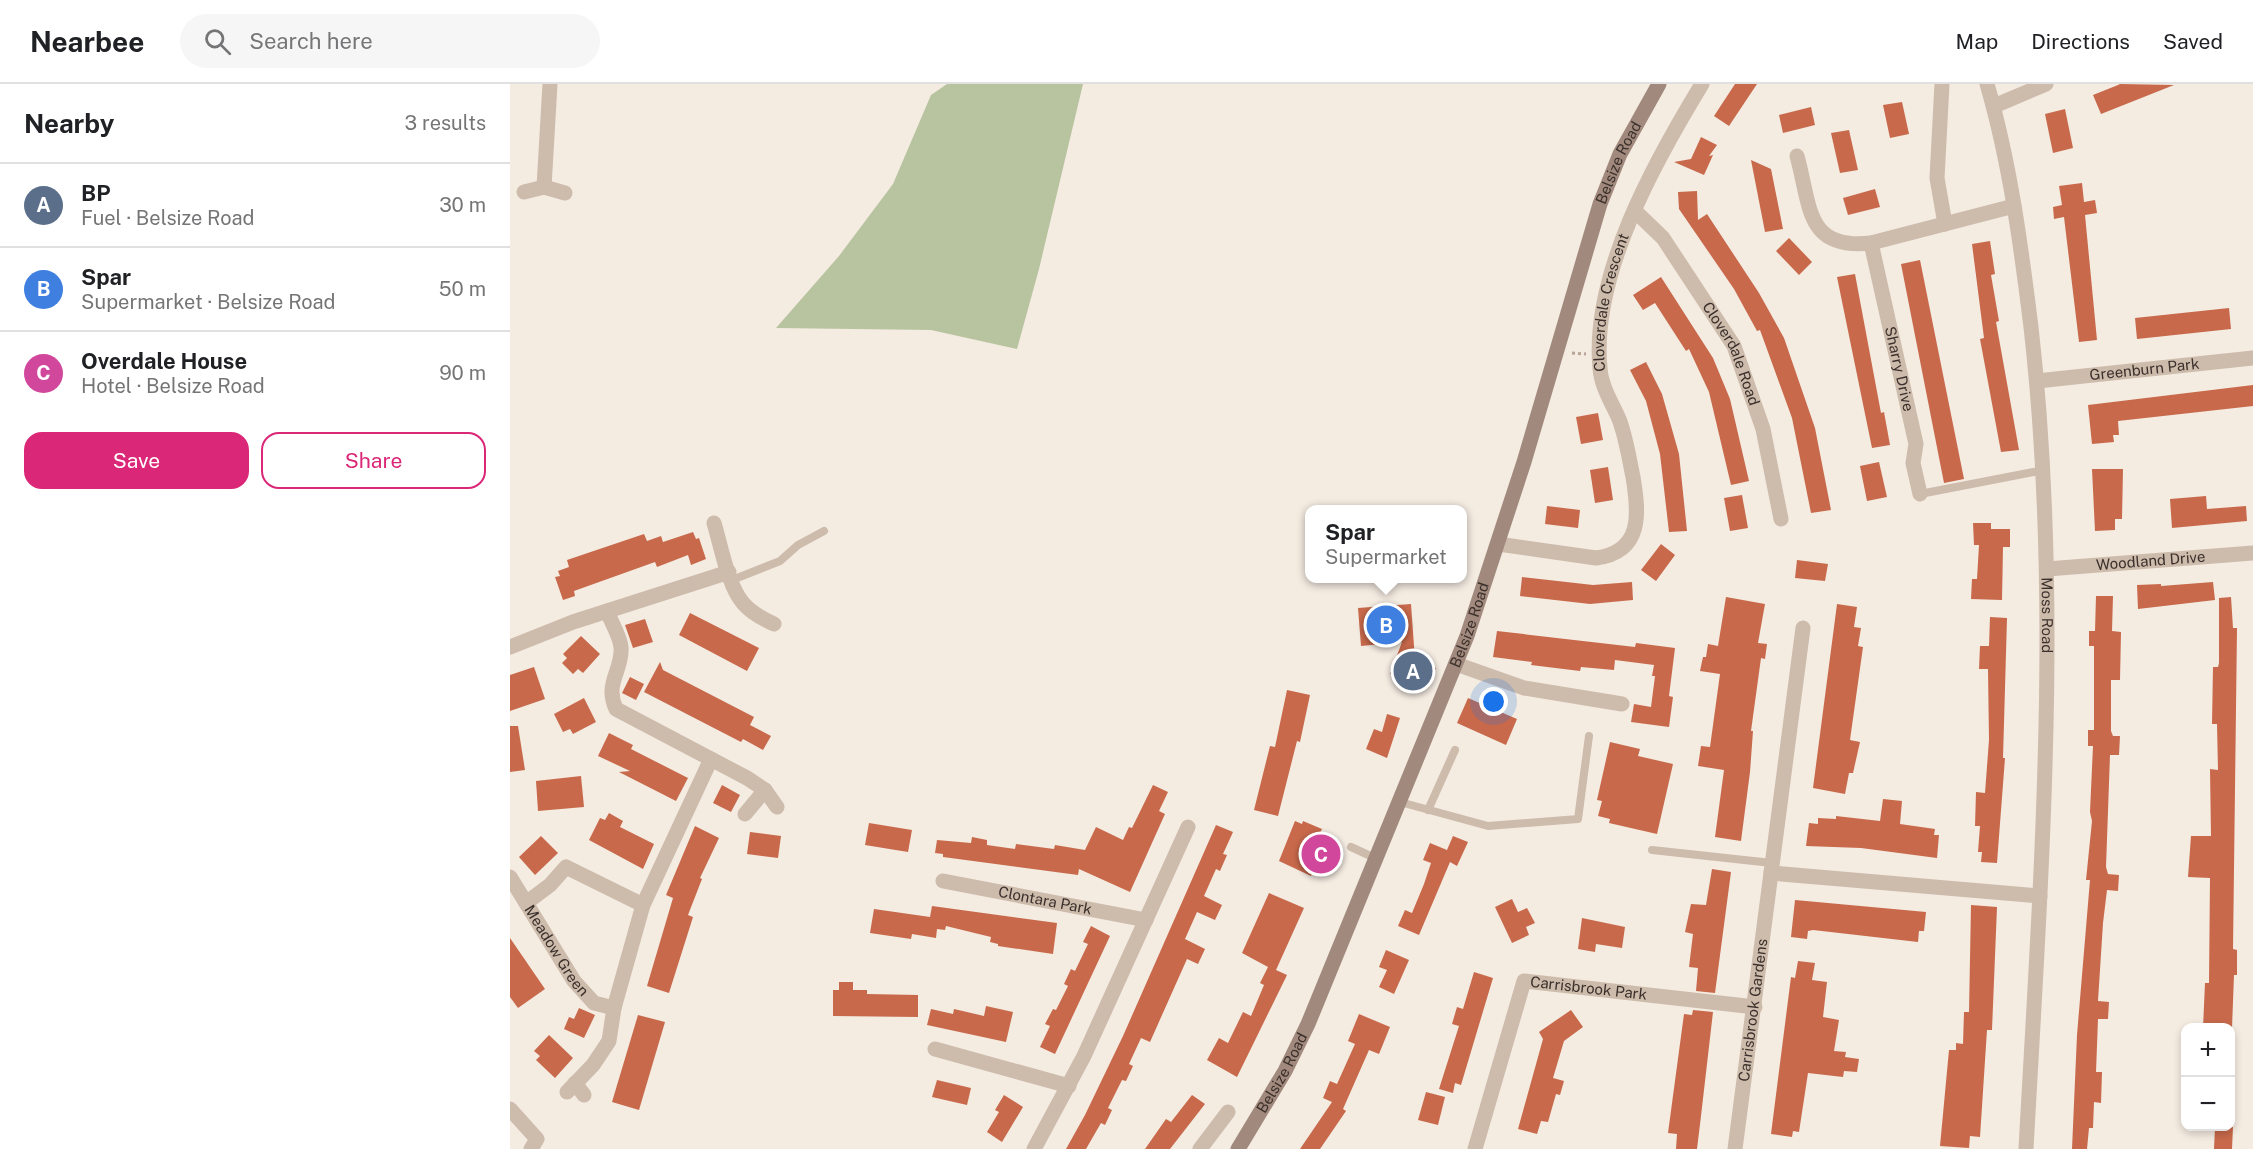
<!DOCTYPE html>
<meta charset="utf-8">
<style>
:root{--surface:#fff;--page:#f6f6f6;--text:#202124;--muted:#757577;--line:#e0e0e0;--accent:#db2777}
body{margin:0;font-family:"Public Sans",sans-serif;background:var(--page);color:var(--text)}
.controls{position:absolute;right:18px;bottom:18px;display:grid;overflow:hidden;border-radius:12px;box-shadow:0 3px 9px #0003}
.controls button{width:54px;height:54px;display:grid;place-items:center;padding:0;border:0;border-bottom:2px solid var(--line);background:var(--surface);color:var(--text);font:30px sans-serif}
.you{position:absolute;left:984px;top:618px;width:21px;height:21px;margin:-15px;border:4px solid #fff;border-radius:50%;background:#1a73e8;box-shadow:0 0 0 9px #1a73e833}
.badge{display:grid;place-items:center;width:39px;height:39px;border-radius:50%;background:var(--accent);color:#fff;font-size:20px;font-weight:700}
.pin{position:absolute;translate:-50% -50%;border:3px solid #fff;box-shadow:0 2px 6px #0006}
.popup{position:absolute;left:795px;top:421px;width:162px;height:78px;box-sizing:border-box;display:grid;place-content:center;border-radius:12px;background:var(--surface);filter:drop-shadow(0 2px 4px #0005);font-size:20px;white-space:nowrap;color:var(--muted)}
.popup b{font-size:22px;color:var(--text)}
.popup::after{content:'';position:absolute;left:50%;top:100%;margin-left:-12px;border:12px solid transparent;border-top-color:var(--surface)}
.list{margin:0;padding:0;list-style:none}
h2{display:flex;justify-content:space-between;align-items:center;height:78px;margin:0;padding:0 24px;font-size:26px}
h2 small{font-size:20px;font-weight:400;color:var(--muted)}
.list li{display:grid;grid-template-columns:39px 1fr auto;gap:18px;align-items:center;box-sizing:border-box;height:84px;padding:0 24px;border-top:2px solid var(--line)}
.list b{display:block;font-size:22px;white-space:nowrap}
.list p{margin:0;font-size:20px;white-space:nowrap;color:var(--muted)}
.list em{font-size:20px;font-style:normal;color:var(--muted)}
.actions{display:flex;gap:12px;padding:18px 24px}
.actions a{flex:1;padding:14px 0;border:2px solid var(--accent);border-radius:18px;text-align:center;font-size:21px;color:var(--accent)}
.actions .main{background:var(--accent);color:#fff}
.icon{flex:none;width:33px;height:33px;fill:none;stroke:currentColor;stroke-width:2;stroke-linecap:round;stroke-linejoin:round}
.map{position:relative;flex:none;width:1743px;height:1065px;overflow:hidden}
header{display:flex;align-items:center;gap:36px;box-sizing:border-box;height:84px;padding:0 30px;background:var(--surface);border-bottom:2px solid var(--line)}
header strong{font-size:28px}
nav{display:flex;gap:33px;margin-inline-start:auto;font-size:21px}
.search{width:420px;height:54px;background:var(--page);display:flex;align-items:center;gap:15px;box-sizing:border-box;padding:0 21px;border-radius:33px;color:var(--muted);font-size:22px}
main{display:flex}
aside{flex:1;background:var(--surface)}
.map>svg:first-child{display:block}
.green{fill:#b8c4a0}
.building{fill:#c8694b}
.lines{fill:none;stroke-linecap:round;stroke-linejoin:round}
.path{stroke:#b9a596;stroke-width:3;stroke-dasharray:3 3;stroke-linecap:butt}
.lane{stroke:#cdbbac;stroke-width:8}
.street{stroke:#cdbbac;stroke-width:15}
.secondary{stroke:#a18a7d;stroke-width:15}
.labels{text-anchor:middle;stroke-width:4.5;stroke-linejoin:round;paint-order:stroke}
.street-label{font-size:15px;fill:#3b302b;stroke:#fbf5ee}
</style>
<header>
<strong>Nearbee</strong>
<div class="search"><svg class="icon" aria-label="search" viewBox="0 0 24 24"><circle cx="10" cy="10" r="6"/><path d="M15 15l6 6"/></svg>Search here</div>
<nav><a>Map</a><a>Directions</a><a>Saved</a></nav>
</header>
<main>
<aside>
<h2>Nearby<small>3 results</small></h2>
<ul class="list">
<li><span class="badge" style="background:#5c6f8a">A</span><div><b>BP</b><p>Fuel · Belsize Road</p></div><em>30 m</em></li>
<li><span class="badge" style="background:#3f7fe0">B</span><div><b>Spar</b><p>Supermarket · Belsize Road</p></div><em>50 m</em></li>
<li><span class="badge" style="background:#d1479c">C</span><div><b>Overdale House</b><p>Hotel · Belsize Road</p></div><em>90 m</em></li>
</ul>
<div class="actions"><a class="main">Save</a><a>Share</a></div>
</aside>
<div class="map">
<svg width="1743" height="1065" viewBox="0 0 1743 1065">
<rect width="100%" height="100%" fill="#f4ebe1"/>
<polygon class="green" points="437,0 573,0 529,185 507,265 421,246 266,244 329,172 383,100 421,11"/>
<g class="building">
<polygon points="1225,0 1247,0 1219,42 1204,32"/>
<polygon points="1608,1 1610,0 1664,1 1591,30 1583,11"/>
<polygon points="1392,18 1399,50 1380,54 1373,21"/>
<polygon points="1301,23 1305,41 1273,49 1269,31"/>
<polygon points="1555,25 1563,64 1543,69 1535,30"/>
<polygon points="1339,46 1348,86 1330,89 1321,49"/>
<polygon points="1191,53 1207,61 1199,72 1203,71 1194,91 1164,78 1181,75"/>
<polygon points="1241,76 1261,85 1273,145 1255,148"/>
<polygon points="1572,99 1574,118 1585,116 1587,129 1575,131 1587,256 1569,258 1554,133 1544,135 1543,123 1552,121 1549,102"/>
<polygon points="1365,105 1370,123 1338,131 1333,114"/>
<polygon points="1187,107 1188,136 1197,130 1249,209 1274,254 1305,344 1321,426 1301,429 1282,334 1250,246 1247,247 1224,205 1169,125 1168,108"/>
<polygon points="1279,154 1302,178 1289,191 1266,167"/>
<polygon points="1480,157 1485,190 1481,191 1489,237 1486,238 1509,366 1491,368 1470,255 1474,254 1462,160"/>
<polygon points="1410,176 1454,395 1434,399 1391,180"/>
<polygon points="1345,190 1371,329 1374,328 1380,361 1362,364 1327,193"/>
<polygon points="1151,193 1203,274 1220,315 1239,397 1221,401 1199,308 1179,265 1176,267 1145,219 1133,226 1123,211"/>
<polygon points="1719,224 1721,245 1627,255 1625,234"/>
<polygon points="1136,278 1152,310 1169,370 1177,447 1159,448 1150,370 1136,317 1120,286"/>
<polygon points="1743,301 1743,322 1608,337 1609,351 1603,351 1604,358 1582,360 1578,321"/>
<polygon points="1088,329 1093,356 1071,360 1066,333"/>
<polygon points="1369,378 1377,413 1357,417 1350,382"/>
<polygon points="1098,383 1103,416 1085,419 1080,386"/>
<polygon points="1582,385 1613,385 1612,435 1605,435 1605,446 1585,447"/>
<polygon points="1232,411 1238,444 1220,447 1214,414"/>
<polygon points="1696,412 1697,425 1736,422 1737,437 1662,444 1660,415"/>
<polygon points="1037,422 1070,426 1068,444 1035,440"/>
<polygon points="1463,439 1481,439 1481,445 1500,445 1500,463 1493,463 1492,516 1461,515 1462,495 1467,495 1469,461 1464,461"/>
<polygon points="183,448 186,455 189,454 196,475 181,481 178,471 147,483 145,478 64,507 65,512 53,516 45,493 50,492 48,487 59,483 57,476 134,450 137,457 151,452 153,458"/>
<polygon points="1151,460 1165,471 1146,497 1131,486"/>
<polygon points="1287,476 1318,480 1315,497 1285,494"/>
<polygon points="1012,493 1083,501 1122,498 1123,516 1080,520 1010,512"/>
<polygon points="1703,498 1705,516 1628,525 1627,501 1651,500 1651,502"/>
<polygon points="1586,512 1603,512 1602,547 1611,548 1610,596 1601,596 1601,647 1603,652 1610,652 1609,671 1600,671 1596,783 1598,790 1609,791 1608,807 1597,806 1593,839 1588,917 1599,918 1598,935 1588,935 1586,988 1592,988 1591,1019 1584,1018 1583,1044 1579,1044 1577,1065 1562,1065 1567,951 1580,796 1576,796 1582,737 1580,728 1583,662 1578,662 1578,646 1584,646 1584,562 1579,562 1579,547 1585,547"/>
<polygon points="1216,513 1255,520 1248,559 1257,560 1255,575 1251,574 1241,647 1243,647 1240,688 1231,757 1205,753 1214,686 1188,682 1191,662 1200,663 1210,590 1190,587 1193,573 1196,573 1198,560 1208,562"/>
<polygon points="1721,513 1723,544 1727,544 1723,865 1727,866 1727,891 1724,891 1722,944 1693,944 1695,899 1699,899 1700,794 1678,793 1681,752 1701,752 1700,685 1708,686 1707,640 1702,640 1703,583 1708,583 1709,579 1709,514"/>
<polygon points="901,520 905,576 926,584 918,604 880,590 892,558 851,562 848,524"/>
<polygon points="1327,520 1347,523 1344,543 1351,544 1348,562 1353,563 1340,656 1350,658 1343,689 1339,689 1335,710 1303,704"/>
<polygon points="180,529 249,564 237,587 169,551"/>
<polygon points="1480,533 1497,534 1493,674 1495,674 1487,779 1471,778 1472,768 1468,768 1470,742 1465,742 1466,708 1475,709 1479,656 1478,585 1469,585 1470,562 1479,562"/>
<polygon points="135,535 143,558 123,564 115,541"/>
<polygon points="987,547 1125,563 1126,559 1165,564 1159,612 1163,613 1159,643 1121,638 1124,620 1141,623 1145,592 1142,592 1144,581 1105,576 1104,586 1071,583 1070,587 1021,581 1022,578 983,573"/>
<polygon points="71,552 90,570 73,589 68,585 63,590 52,579 57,574 53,570"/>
<polygon points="150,578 153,586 244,633 240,641 261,652 253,666 233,655 231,658 134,608"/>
<polygon points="24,583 35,615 0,627 0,591"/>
<polygon points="120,593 134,600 126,616 112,609"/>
<polygon points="777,606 800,611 790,658 787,657 768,732 744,726 760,662 765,663"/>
<polygon points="74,614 86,638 63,650 60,645 53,648 44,630"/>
<polygon points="958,614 1007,635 996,661 947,639"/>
<polygon points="877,630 890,634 877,674 856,665 864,645 872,648"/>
<polygon points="0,642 8,642 15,686 0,688"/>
<polygon points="99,649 123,661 121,665 178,694 166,717 109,688 120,687 88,672"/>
<polygon points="1100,658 1130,665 1128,672 1163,680 1147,750 1099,739 1100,735 1088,732 1092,717 1087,716"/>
<polygon points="71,692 74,723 28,727 26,697"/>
<polygon points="212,701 230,711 221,728 203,719"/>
<polygon points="643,701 658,708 649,727 655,730 620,808 569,785 568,791 433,773 433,770 425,769 427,756 461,759 462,753 477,756 477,761 505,765 506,760 544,765 545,761 575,766 586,743 613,756 619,743 622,744"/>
<polygon points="1373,715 1392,717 1390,740 1425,745 1424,751 1429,751 1427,774 1351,764 1296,762 1299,739 1308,740 1308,734 1326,735 1326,732 1370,737"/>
<polygon points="99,729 113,737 110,743 144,760 133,785 79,756 90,734 95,736"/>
<polygon points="785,737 792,740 793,737 812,745 804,762 812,766 801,792 769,777"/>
<polygon points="359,739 402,746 398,768 355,761"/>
<polygon points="706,741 723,748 713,770 717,771 710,787 706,785 694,812 712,821 705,836 687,828 675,855 695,865 688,880 677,875 640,958 631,954 619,980 623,982 616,997 612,996 598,1024 602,1026 595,1041 591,1039 576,1065 556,1065 575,1031 613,952"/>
<polygon points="185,742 209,754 190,794 192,795 178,831 183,833 159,909 137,902 163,814 156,811"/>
<polygon points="240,748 271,752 268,774 237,770"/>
<polygon points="31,752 48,769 25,791 9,773"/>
<polygon points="943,752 958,758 947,782 940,778 909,851 888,842 895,826 902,829 914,800 921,779 913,776 920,759 937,766"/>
<polygon points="1202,785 1221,788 1205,909 1186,907 1188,884 1179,883 1183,850 1175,848 1181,820 1196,821"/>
<polygon points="759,809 794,824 766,886 777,891 727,993 697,976 709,954 718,959 733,928 741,932 754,901 750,899 758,883 732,869"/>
<polygon points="1002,815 1008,828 1017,824 1025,839 1016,843 1019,851 1002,859 985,823"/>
<polygon points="1285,816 1416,828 1414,847 1409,847 1408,858 1303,846 1298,847 1297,855 1281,853"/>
<polygon points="1461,821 1487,823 1482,946 1477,946 1470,1053 1460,1052 1459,1064 1430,1062 1439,966 1446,966 1446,959 1453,960 1454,928 1459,928"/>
<polygon points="422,822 547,839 543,870 488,862 488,860 480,858 481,853 436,842 435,846 427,845 426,854 402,850 401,855 360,849 364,825 420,833"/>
<polygon points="1072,834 1115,843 1112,864 1086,860 1085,868 1068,865"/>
<polygon points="581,842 600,852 545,970 530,963 540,942 535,940 543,925 546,926 558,902 554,900 561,885 565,887 578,860 573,858"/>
<polygon points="0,854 35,905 8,924 0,913"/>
<polygon points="876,866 899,876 884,910 869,903 877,886 869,883"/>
<polygon points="1288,877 1305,879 1302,896 1317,898 1313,933 1329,936 1324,967 1336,968 1335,973 1349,975 1347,988 1334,987 1333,993 1298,989 1289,1048 1283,1047 1282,1053 1261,1050 1281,893 1285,894"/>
<polygon points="964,888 983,894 951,1001 945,999 943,1009 929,1005 949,942 942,940 947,923 953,925"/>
<polygon points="329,898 343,898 343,906 357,906 357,910 408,911 408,933 323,932 323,906 329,906"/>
<polygon points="476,922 503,928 496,958 417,941 421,925 443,930 444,925 474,932"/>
<polygon points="69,924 85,931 74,954 54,945 59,933 64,935"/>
<polygon points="1061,926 1073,943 1054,957 1043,994 1054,997 1050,1011 1046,1010 1038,1038 1031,1037 1027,1050 1008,1045 1033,955 1029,948"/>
<polygon points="1183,926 1203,928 1191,1032 1187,1065 1166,1065 1167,1050 1158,1049 1174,930 1182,931"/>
<polygon points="849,930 880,943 869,970 859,966 833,1025 836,1027 810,1065 790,1065 822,1018 813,1014 820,997 827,1000 845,960 838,957"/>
<polygon points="128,931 155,938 129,1026 102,1018"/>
<polygon points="39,951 63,974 45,994 26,976 30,972 24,967"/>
<polygon points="427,996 461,1004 457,1021 422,1013"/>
<polygon points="916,1008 935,1013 928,1041 908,1036"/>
<polygon points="494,1011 513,1023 492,1058 477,1048 489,1028 485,1026"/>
<polygon points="682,1011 695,1020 660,1065 635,1065 656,1035 661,1038"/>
<polygon points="1705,1043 1723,1043 1722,1065 1704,1065"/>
</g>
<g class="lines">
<polyline class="path" points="1062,269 1076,270"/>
<g class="lane">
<polyline points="1410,410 1534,386"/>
<polyline points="222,496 270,477 288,461 314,447"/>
<polyline points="890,718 978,742 1068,735 1079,652"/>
<polyline points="918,726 945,666"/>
<polyline points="841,763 867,775"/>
<polyline points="1142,766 1262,779"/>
</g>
<g class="street">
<polyline points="1432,0 1427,94 1435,140"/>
<path id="s1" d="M1477 0C1500 79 1511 162 1521 243 1552 516 1531 791 1516 1065"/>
<polyline points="1484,22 1536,0"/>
<path d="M1287 72C1301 122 1295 166 1361 159L1504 122"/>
<polyline points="34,103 40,0"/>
<polyline points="14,108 34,103 55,109"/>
<path id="s2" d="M1125 127 1153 154 1224 262 1253 345 1271 435"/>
<path id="s3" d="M1361 159 1406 360 1403 379 1410 410"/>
<path id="s4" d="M1527 297 1743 274"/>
<path d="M204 439C211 462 218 502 233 519 241 529 253 535 264 540"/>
<path id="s5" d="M988 460 1086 474C1133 468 1129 429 1123 393 1119 374 1116 353 1109 335 1102 319 1091 302 1090 284 1081 191 1145 77 1192 0"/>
<path id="s6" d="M1537 485 1743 469"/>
<path d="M97 527C101 538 110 552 111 563 113 586 94 599 106 625L237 694 255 706 267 723"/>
<polyline points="0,563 63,538 219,488"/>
<polyline points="946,580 1014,604 1112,620"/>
<polyline points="235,730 255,706"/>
<polyline points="1261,789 1530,812"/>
<path id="s7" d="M0 793 64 897 84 919 104 924"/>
<path id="s8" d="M433 797 636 836"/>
<polyline points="16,819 40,801 56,783 133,821"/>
<polyline points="425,965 559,1002"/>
<polyline points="65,999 74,1011"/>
<polyline points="57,1008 83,981 99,957 104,924 133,821 201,675"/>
<polyline points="0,1025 27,1055 21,1065"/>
<polyline points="524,1065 574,972 678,743"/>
<polyline points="690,1065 718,1028"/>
<path id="s9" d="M965 1065 1014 897 1245 923"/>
<path id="s10" d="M1225 1065 1293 544"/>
</g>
<path class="secondary" id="s11" d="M728 1065 775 987 798 940 957 552 1014 378 1090 120 1110 70 1149 0"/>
</g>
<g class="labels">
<g class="street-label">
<text dy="5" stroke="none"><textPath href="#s11" startOffset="1060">Belsize Road</textPath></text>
<text dy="5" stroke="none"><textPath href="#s5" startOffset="384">Cloverdale Crescent</textPath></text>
<text dy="5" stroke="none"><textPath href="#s2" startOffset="174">Cloverdale Road</textPath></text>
<text dy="5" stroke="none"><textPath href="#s3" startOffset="129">Sharry Drive</textPath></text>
<text dy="5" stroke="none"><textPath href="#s4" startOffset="108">Greenburn Park</textPath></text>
<text dy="5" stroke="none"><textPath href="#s6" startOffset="104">Woodland Drive</textPath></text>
<text dy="5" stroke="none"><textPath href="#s1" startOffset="536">Moss Road</textPath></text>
<text dy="5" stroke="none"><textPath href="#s11" startOffset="574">Belsize Road</textPath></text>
<text dy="5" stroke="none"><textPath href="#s8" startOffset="104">Clontara Park</textPath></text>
<text dy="5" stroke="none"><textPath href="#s7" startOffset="87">Meadow Green</textPath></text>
<text dy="5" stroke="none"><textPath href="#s9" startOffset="240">Carrisbrook Park</textPath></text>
<text dy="5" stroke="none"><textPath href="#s10" startOffset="140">Carrisbrook Gardens</textPath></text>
<text dy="5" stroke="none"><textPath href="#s11" startOffset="88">Belsize Road</textPath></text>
</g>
</g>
</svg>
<div class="controls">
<button>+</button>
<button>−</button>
</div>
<div class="you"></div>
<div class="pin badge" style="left:903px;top:587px;background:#5c6f8a">A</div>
<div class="pin badge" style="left:876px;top:541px;background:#3f7fe0">B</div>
<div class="popup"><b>Spar</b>Supermarket</div>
<div class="pin badge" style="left:811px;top:770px;background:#d1479c">C</div>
</div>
</main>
